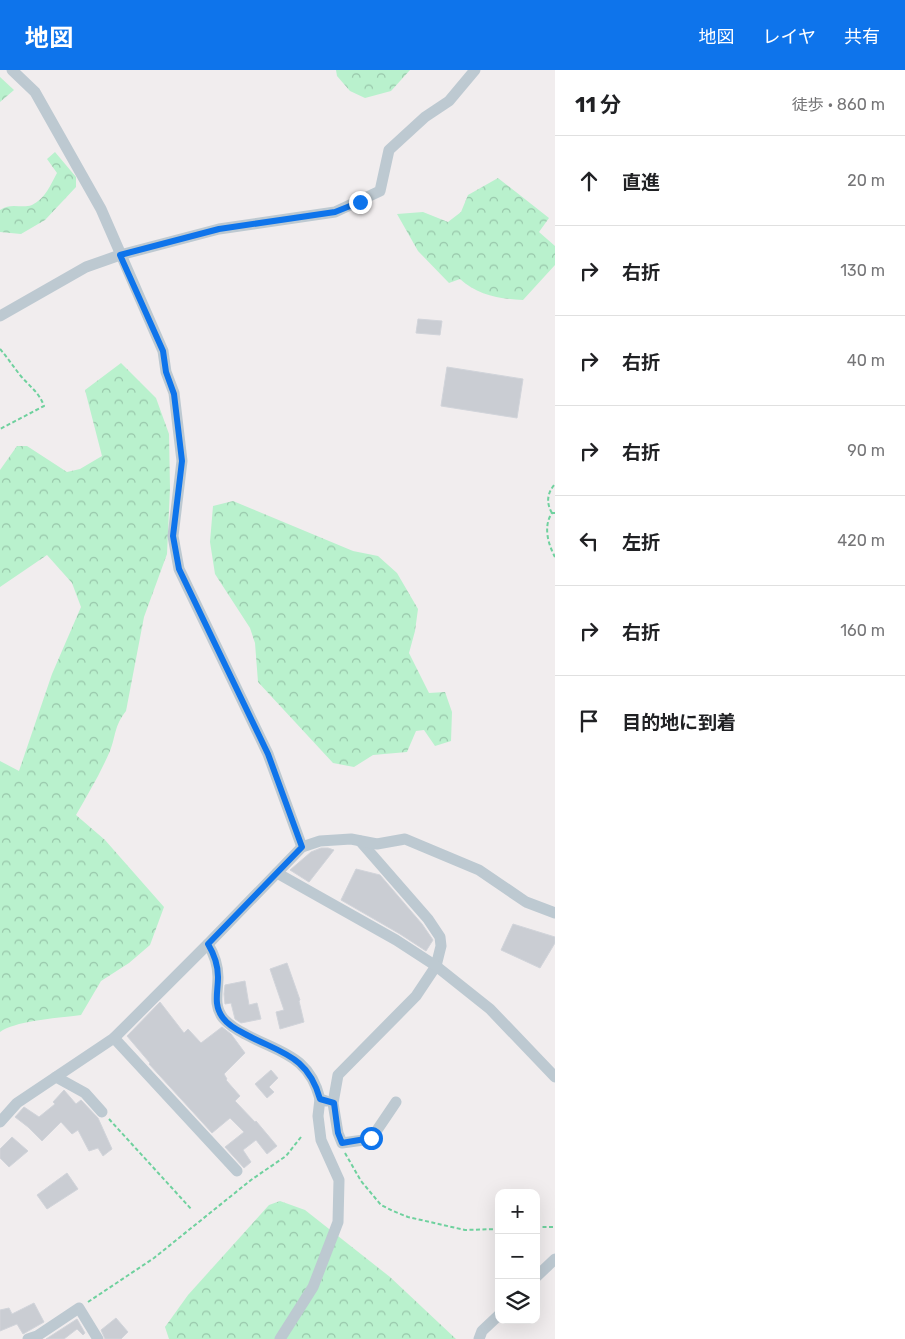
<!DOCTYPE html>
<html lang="ja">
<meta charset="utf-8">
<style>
:root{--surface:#fff;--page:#f2f2f2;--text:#202124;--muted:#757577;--line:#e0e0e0;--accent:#0e74eb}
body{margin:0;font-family:Rubik,"Noto Sans JP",sans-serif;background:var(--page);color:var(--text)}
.controls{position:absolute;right:15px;bottom:15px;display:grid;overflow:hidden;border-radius:10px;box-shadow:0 5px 20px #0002}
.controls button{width:45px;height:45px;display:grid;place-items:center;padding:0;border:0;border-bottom:1px solid var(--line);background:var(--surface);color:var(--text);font:25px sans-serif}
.stop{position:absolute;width:15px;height:15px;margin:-11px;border:4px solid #0e74eb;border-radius:50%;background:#fff}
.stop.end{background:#0e74eb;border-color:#fff;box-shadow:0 1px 5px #0008}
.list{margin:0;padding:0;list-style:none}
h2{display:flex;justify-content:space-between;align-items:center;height:65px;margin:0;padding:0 20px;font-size:21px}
h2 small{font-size:16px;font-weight:400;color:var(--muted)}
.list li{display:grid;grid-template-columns:32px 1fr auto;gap:15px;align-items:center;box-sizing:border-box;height:90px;padding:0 20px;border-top:1px solid var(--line)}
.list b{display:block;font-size:19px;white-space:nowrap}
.list em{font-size:16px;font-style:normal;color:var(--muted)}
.icon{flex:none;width:28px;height:28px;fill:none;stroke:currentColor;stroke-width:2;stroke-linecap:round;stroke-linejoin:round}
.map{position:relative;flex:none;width:555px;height:1269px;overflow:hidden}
header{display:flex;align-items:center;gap:30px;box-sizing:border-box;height:70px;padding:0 25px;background:var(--accent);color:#fff}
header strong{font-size:24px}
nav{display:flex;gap:28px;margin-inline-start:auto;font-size:18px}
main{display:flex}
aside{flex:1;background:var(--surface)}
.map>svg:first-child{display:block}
.forest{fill:url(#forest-crowns)}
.building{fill:#cacdd3;stroke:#d1d4da}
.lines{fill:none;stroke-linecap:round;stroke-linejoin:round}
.path{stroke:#6fd19e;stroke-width:2;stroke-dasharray:4 2.5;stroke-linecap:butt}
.minor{stroke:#bdc9d1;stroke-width:11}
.route{stroke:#0e74eb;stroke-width:6}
</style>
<header>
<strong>地図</strong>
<nav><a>地図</a><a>レイヤ</a><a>共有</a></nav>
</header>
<main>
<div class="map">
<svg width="555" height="1269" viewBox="0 0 555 1269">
<defs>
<pattern id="forest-crowns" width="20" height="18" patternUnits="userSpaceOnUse" patternTransform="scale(1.25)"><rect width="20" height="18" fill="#b9f1cd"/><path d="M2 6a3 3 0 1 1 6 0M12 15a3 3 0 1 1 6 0" fill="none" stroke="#98c6aa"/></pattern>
</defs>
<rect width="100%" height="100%" fill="#f1edee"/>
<g class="forest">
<polygon points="336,0 410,0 391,21 365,28 350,21 337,6"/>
<polygon points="0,7 14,20 0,32"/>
<path d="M55 82 76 107V117L45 150 21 164 0 162V140C12 132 21 139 32 135 45 129 51 114 57 103L47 89Z"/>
<path d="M498 108 549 148 539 162 555 176V195L523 230C500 229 477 225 460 209L449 213 418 181 397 144 423 142 448 152 461 142 468 125Z"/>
<path d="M121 293 156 328 169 364 170 418 167 484 144 547 126 641C114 656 116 666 110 681 100 704 88 724 76 745L105 770 164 837 150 875 129 893 101 911 81 945C60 948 17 950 0 962V691L19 701 52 604 81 537 72 513 47 485 0 517V400L17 376H27L67 402 80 399 102 386 85 320Z"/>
<polygon points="233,431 353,481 378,486 397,503 418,539 415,561 409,583 429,623 445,622 452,642 451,671 435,676 424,660 416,661 407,682 373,685 354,697 333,693 258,612 255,573 250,558 215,504 210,472 213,436"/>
<polygon points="280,1131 305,1140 390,1207 456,1269 169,1269 165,1257 188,1225 269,1135"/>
</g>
<g class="building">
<polygon points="418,249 442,251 440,265 416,263"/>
<polygon points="447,297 523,309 517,348 441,336"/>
<polygon points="321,778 328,778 334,780 309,812 290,800 311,782"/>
<polygon points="356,799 380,805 422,854 433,870 426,881 400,864 341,830"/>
<polygon points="513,854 555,867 555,873 540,898 501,880"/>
<polygon points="287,893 300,930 299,931 304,952 280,959 276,942 284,940 270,899"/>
<polygon points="245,911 249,935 257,933 261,949 241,953 235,949 231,933 225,934 224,924 225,915"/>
<polygon points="160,932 184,963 188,959 201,973 222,957 231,964 245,983 224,1004 227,1009 226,1010 240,1026 235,1031 255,1052 256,1051 277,1076 267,1084 256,1070 243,1080 251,1092 244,1098 225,1077 244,1062 230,1048 212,1063 149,994 150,993 127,966"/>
<polygon points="271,1000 278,1008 269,1017 274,1022 267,1028 255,1014"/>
<polygon points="64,1020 76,1034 81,1030 98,1048 112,1079 103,1086 98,1078 89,1081 78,1060 72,1064 61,1052 42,1071 28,1057 15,1047 24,1037 39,1047 55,1034 53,1032"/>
<polygon points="12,1067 28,1081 9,1097 0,1088 0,1079"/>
<polygon points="67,1103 78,1119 47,1139 37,1125"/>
<polygon points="34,1233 44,1252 23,1264 17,1254 0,1261 0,1240 9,1238 12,1244"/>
<polygon points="116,1248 128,1262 121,1269 105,1269 101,1260"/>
<polygon points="77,1249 85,1263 83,1265 77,1259 64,1269 46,1269"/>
</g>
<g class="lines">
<g class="path">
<path d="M0 279C7 287 13 296 20 305 29 316 39 322 44 336L0 359"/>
<path d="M552 443C546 433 547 423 555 414"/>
<path d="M555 443H552C543 456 548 474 555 487"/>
<polyline points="109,1049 192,1140"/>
<polyline points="345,1083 361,1111 381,1135 393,1141 408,1147 465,1160 499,1159"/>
<polyline points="536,1157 555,1157"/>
<polyline points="88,1232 154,1188 251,1110 286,1086 301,1067"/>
</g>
<g class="minor">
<polyline points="12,0 35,22 101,139 163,281 166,302 174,323 182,391 173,466 179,499 268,684 302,777"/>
<polyline points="0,246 86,197 120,185 219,159 335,142 380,121 389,80 425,47 449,31 475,0"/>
<polyline points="360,771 428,849 440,867 441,876 436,896 416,926 338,1005 333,1033 338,1063 342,1073 371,1069 396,1032"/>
<polyline points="277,803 396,870 436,896 490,939 555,1007"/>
<path d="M208 874C214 884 218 895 218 907 218 922 213 935 223 948 229 955 237 960 245 964 280 983 309 985 320 1029L326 1031"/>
<polyline points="114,968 237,1101"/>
<polyline points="56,1007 85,1023 102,1042"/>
<polyline points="0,1052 17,1033 114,968 208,874 302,777 320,771 351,769 377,774 405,769 479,800 526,832 555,843"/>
<polyline points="536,1207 555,1189"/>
<polyline points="28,1269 37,1266 79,1238 98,1269"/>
<polyline points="280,1269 313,1217 338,1152 339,1110 321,1070 318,1046 320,1029"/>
<polyline points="479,1269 482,1261 499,1245"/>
</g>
</g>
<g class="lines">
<path class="route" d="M360 132 335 142 219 159 120 185 163 281 166 302 174 324 182 391 173 466 179 499 268 684 302 777 208 874C214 884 218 895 218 907 218 922 213 935 223 948 228 955 237 960 245 964 280 983 308 985 320 1029L334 1033 338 1063 342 1073 371 1068"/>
</g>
</svg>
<div class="controls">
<button>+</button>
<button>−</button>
<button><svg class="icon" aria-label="layers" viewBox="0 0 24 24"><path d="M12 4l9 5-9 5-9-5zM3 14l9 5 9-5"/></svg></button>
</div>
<div class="stop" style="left:371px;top:1068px"></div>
<div class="stop end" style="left:360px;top:132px"></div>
</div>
<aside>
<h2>11 分<small>徒歩 · 860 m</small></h2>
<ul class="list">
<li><svg class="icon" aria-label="ahead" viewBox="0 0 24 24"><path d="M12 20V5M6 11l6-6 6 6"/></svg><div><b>直進</b></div><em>20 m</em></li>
<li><svg class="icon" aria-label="right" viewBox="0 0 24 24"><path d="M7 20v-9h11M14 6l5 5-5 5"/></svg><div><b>右折</b></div><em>130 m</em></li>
<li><svg class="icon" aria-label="right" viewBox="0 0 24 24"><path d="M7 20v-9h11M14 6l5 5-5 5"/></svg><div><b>右折</b></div><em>40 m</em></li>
<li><svg class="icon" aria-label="right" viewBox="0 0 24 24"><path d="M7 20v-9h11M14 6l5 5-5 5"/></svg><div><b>右折</b></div><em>90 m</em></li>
<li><svg class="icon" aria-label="left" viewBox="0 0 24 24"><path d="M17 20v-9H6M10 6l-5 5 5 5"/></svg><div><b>左折</b></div><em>420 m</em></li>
<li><svg class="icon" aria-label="right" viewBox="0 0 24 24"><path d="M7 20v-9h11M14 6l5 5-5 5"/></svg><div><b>右折</b></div><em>160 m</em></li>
<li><svg class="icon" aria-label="arrive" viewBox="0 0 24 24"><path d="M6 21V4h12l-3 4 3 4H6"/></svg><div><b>目的地に到着</b></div></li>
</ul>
</aside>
</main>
